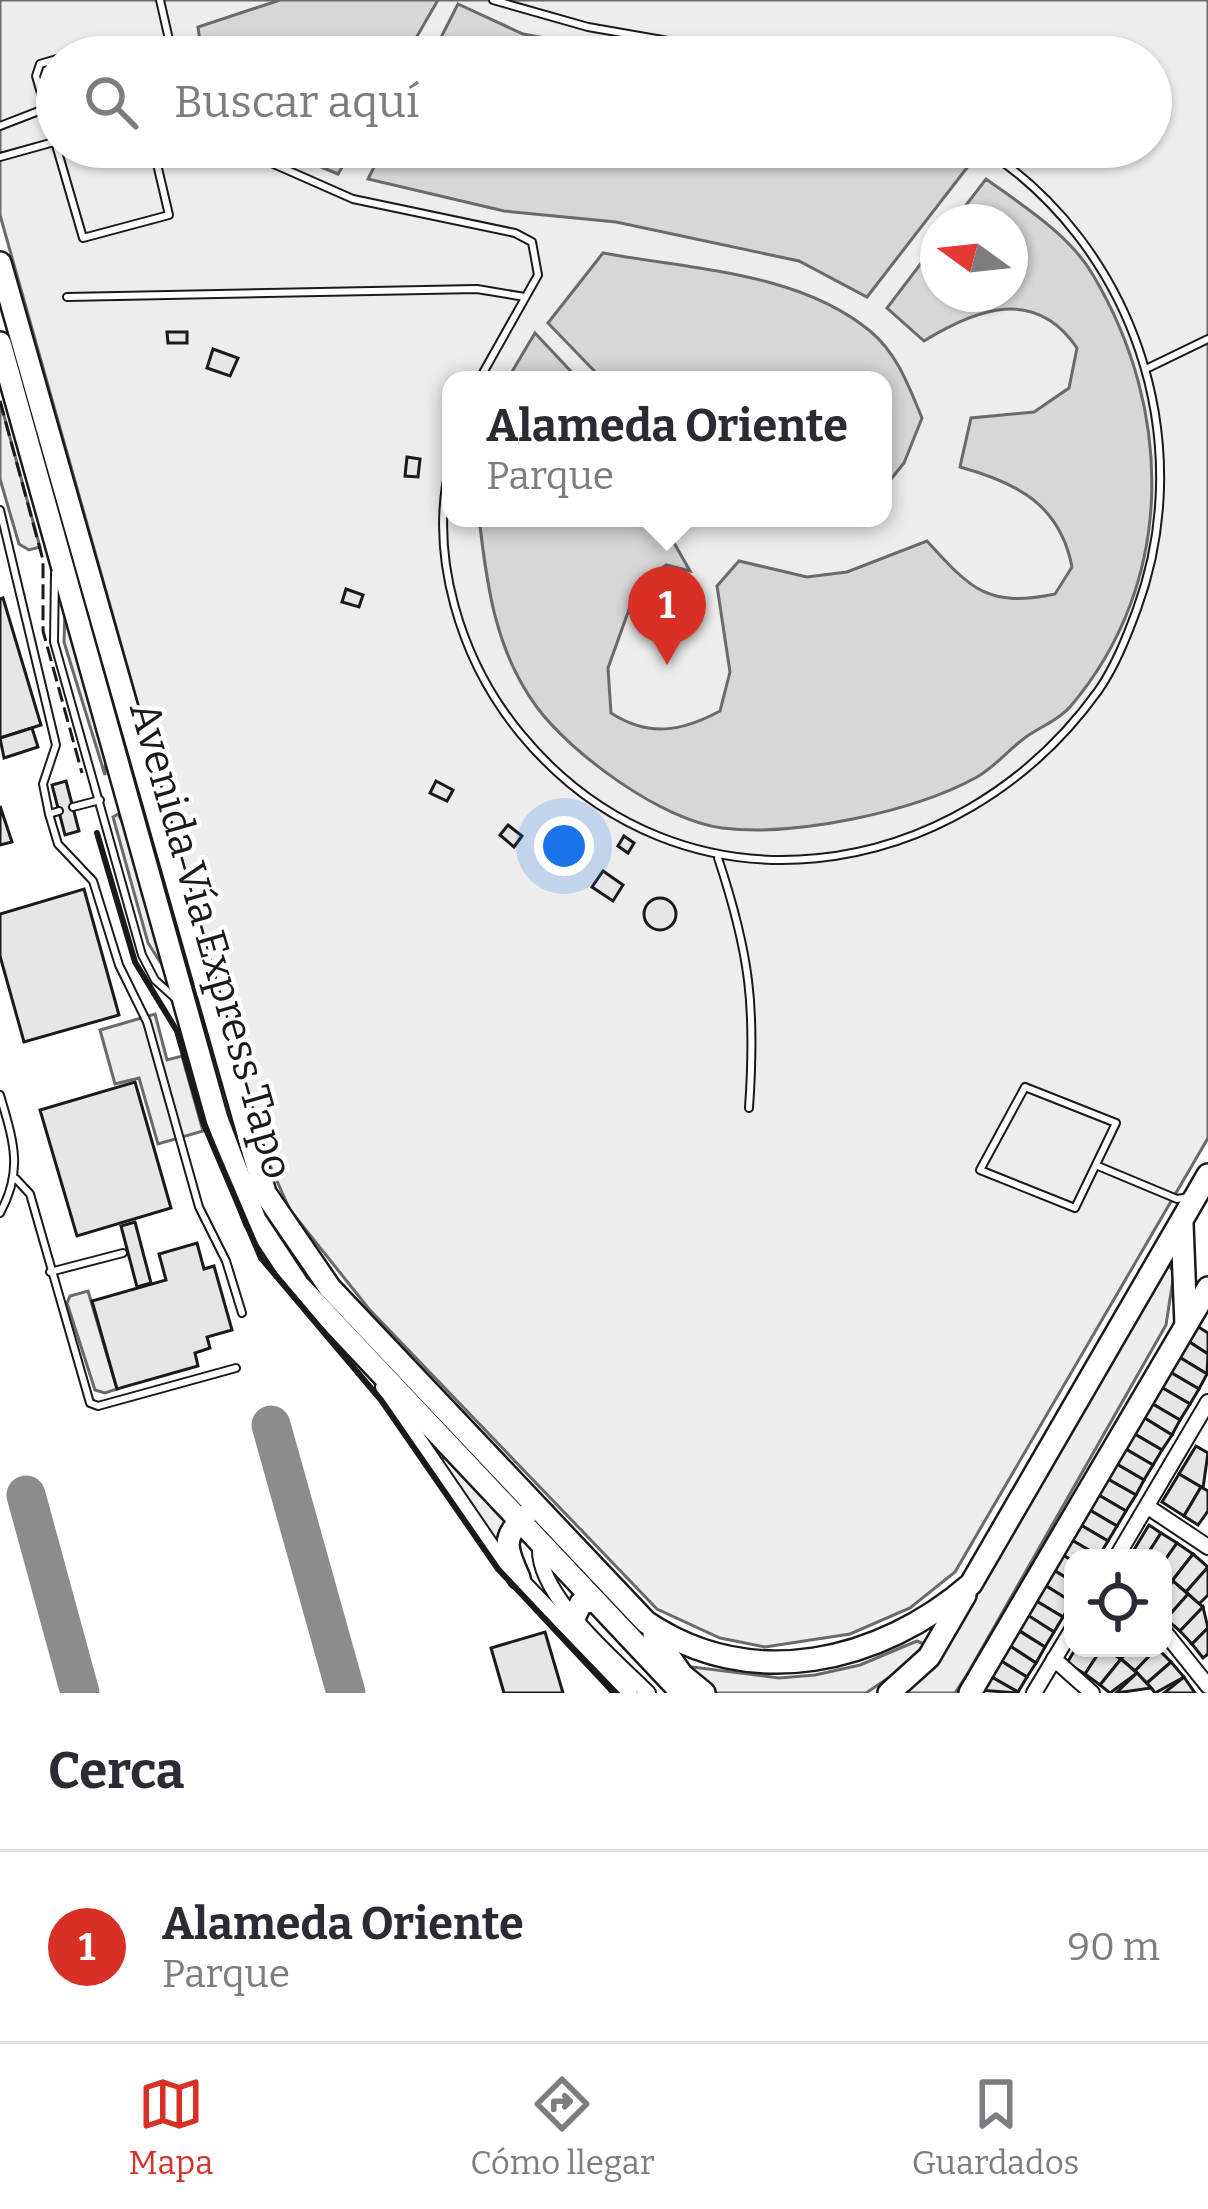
<!DOCTYPE html>
<html lang="es">
<meta charset="utf-8">
<style>
:root{--surface:#fff;--page:#f7f7f7;--text:#2b2b33;--muted:#7c7c81;--line:#e1e1e2;--accent:#d93025}
body{margin:0;font-family:Bitter,serif;background:var(--page);color:var(--text)}
.controls{position:absolute;right:36px;bottom:36px;display:grid;overflow:hidden;border-radius:24px;box-shadow:0 3px 9px #0004}
.controls button{width:108px;height:108px;display:grid;place-items:center;padding:0;border:0;border-bottom:3px solid var(--line);background:var(--surface);color:var(--text);font:60px sans-serif}
.compass{position:absolute;left:920px;top:204px;width:108px;height:108px;border-radius:50%;background:var(--surface);box-shadow:0 3px 9px #0004;rotate:285deg}
.you{position:absolute;left:564px;top:846px;width:42px;height:42px;margin:-30px;border:9px solid #fff;border-radius:50%;background:#1a73e8;box-shadow:0 0 0 18px #1a73e833}
.badge{display:grid;place-items:center;width:78px;height:78px;border-radius:50%;background:var(--accent);color:#fff;font-size:39px;font-weight:700}
.pin{position:absolute;translate:-50% -99px;filter:drop-shadow(0 3px 6px #0008)}
.pin::after{content:'';position:absolute;top:63px;width:42px;height:36px;background:inherit;clip-path:polygon(0 0,100% 0,50% 100%)}
.popup{position:absolute;left:442px;top:371px;width:450px;height:156px;box-sizing:border-box;display:grid;place-content:center;border-radius:24px;background:var(--surface);filter:drop-shadow(0 3px 9px #0005);font-size:39px;white-space:nowrap;color:var(--muted)}
.popup b{font-size:45px;color:var(--text)}
.popup::after{content:'';position:absolute;left:50%;top:100%;margin-left:-24px;border:24px solid transparent;border-top-color:var(--surface)}
.list{margin:0;padding:0;list-style:none}
h2{display:flex;justify-content:space-between;align-items:center;height:156px;margin:0;padding:0 48px;font-size:51px}
h2 small{font-size:39px;font-weight:400;color:var(--muted)}
.list li{display:grid;grid-template-columns:78px 1fr auto;gap:36px;align-items:center;box-sizing:border-box;height:192px;padding:0 48px;border-top:3px solid var(--line)}
.list b{display:block;font-size:45px;white-space:nowrap}
.list p{margin:0;font-size:39px;white-space:nowrap;color:var(--muted)}
.list em{font-size:39px;font-style:normal;color:var(--muted)}
.icon{flex:none;width:66px;height:66px;fill:none;stroke:currentColor;stroke-width:2;stroke-linecap:round;stroke-linejoin:round}
.map{position:relative;flex:none;width:1208px;height:1693px;overflow:hidden}
.search{position:absolute;background:var(--surface);box-shadow:0 3px 9px #0004;left:36px;right:36px;top:36px;height:132px;display:flex;align-items:center;gap:30px;box-sizing:border-box;padding:0 42px;border-radius:66px;color:var(--muted);font-size:45px}
.sheet{height:348px;background:var(--surface)}
nav{display:flex;justify-content:space-around;align-items:center;box-sizing:border-box;height:168px;border-top:3px solid var(--line);background:var(--surface);font-size:33px;color:var(--muted)}
nav a{display:grid;justify-items:center;gap:6px}
nav .on{color:var(--accent)}
.map>svg:first-child{display:block}
.built{fill:#ededed;stroke:#6a6a6a;stroke-width:3;fill-rule:evenodd}
.water{fill:#d7d7d7;stroke:#6a6a6a;stroke-width:3}
.lines{fill:none;stroke-linecap:round;stroke-linejoin:round}
.taxiway{stroke:#8c8c8c;stroke-width:39}
.building{fill:#e6e6e6;stroke:#1a1a1a;stroke-width:3}
.lane-casing{stroke:#1a1a1a;stroke-width:10}
.street-casing{stroke:#1a1a1a;stroke-width:18}
.primary-casing{stroke:#1a1a1a;stroke-width:26}
.lane{stroke:#fff;stroke-width:6}
.street{stroke:#fff;stroke-width:14}
.primary{stroke:#fff;stroke-width:21}
.fence{stroke:#1a1a1a;stroke-width:3;stroke-dasharray:15 6;stroke-linecap:butt}
.wall{stroke:#1a1a1a;stroke-width:6}
.labels{text-anchor:middle;stroke-width:9;stroke-linejoin:round;paint-order:stroke}
.street-label{font-size:42px;fill:#1a1a1a;stroke:#fff}
</style>
<div class="map">
<svg width="1208" height="1693" viewBox="0 0 1208 1693">
<rect width="100%" height="100%" fill="#fff"/>
<g class="built">
<path d="M0 0H1208V1138L955 1572 910 1608 850 1634 765 1647 720 1638 657 1609 369 1309 290 1210 264 1152 0 215ZM57 57H1151V147H57ZM938 222H1010V294H938ZM451 380H883V518H451Z"/>
<polygon points="0,401 40,547 29,550 19,544 0,479"/>
<polygon points="65,608 106,758 105,775 64,642"/>
<polygon points="118,814 132,840 164,968 148,943 113,817"/>
<polygon points="155,1014 167,1060 182,1056 203,1131 158,1144 139,1078 115,1084 100,1030"/>
<polygon points="1168,1264 1174,1273 1166,1325 968,1673 955,1693 906,1693 942,1654"/>
<polygon points="88,1291 117,1389 105,1393 95,1390 67,1303 70,1296"/>
<polygon points="445,1455 506,1521 497,1542 441,1462"/>
<polygon points="917,1641 924,1644 909,1664 866,1693 716,1693 685,1666 779,1678 815,1675 860,1665"/>
</g>
<g class="water">
<polygon points="280,0 438,0 405,57 202,57 198,27"/>
<polygon points="458,4 523,34 651,57 431,57"/>
<polygon points="273,147 354,147 338,174"/>
<polygon points="384,147 949,147 973,160 867,297 799,261 616,222 504,211 368,179"/>
<path d="M986 179C1022 205 1070 235 1093 275 1174 411 1176 583 1070 707 1059 720 1040 727 1026 737 1009 749 995 767 977 777 914 812 794 837 722 828 663 821 571 754 536 706 495 650 487 585 479 518H633L669 534 690 571 666 565 636 590 608 668 611 713C648 737 681 732 720 711L730 672 717 586 739 561 807 577 847 572 927 541C971 589 987 608 1055 594L1072 567C1060 505 1018 483 960 467L971 418 1034 412 1069 388 1077 348C1035 286 976 309 924 341L887 308 938 241V294H1010V222H953Z"/>
<path d="M603 253C690 269 799 272 870 331 897 353 909 387 922 418L904 463 883 489V380H603L548 323Z"/>
<polygon points="535,333 579,380 507,380"/>
</g>
<g class="lines">
<g class="taxiway">
<polyline points="271,1425 346,1693"/>
<polyline points="26,1495 80,1693"/>
</g>
</g>
<g class="building">
<polygon points="167,332 187,332 187,343 168,343"/>
<polygon points="213,349 238,358 230,376 207,368"/>
<polygon points="407,457 420,459 418,477 405,476"/>
<polygon points="346,589 363,595 359,607 342,602"/>
<polygon points="3,598 41,725 0,738 0,599"/>
<polygon points="32,728 38,747 4,758 0,738"/>
<polygon points="66,781 79,831 65,835 52,785"/>
<polygon points="436,781 453,790 447,801 430,793"/>
<polygon points="0,806 12,842 0,845"/>
<polygon points="508,825 522,836 514,847 500,835"/>
<polygon points="624,836 634,843 628,853 618,846"/>
<polygon points="603,871 623,885 613,901 592,887"/>
<polygon points="84,889 119,1015 24,1042 0,956 0,914"/>
<circle cx="660" cy="914" r="16"/>
<polygon points="135,1082 171,1208 77,1236 40,1110"/>
<polygon points="135,1222 151,1283 137,1287 121,1226"/>
<polygon points="197,1243 204,1269 214,1266 232,1330 207,1337 210,1348 195,1353 198,1366 117,1389 92,1301 166,1280 159,1254"/>
<polygon points="1197,1326 1208,1333 1208,1354 1188,1341"/>
<polygon points="1188,1341 1208,1354 1207,1374 1179,1357"/>
<polygon points="1179,1357 1207,1374 1199,1389 1170,1372"/>
<polygon points="1170,1372 1199,1389 1190,1404 1161,1387"/>
<polygon points="1161,1387 1190,1404 1180,1420 1151,1403"/>
<polygon points="1151,1403 1180,1420 1172,1435 1143,1417"/>
<polygon points="1143,1417 1172,1435 1162,1450 1133,1433"/>
<polygon points="1133,1433 1162,1450 1153,1465 1124,1448"/>
<polygon points="1196,1446 1208,1453 1203,1488 1179,1474"/>
<polygon points="1124,1448 1153,1465 1144,1480 1115,1463"/>
<polygon points="1115,1463 1144,1480 1136,1495 1106,1478"/>
<polygon points="1179,1474 1201,1487 1184,1516 1162,1502"/>
<polygon points="1106,1478 1136,1495 1126,1511 1097,1494"/>
<polygon points="1201,1487 1208,1491 1208,1511 1198,1525 1184,1516"/>
<polygon points="1097,1494 1126,1511 1117,1526 1088,1509"/>
<polygon points="1088,1509 1117,1526 1108,1541 1079,1524"/>
<polygon points="1079,1524 1108,1541 1099,1556 1070,1539"/>
<polygon points="1149,1525 1161,1533 1145,1558 1139,1558 1132,1553"/>
<polygon points="1161,1533 1177,1543 1163,1563 1163,1558 1145,1558"/>
<polygon points="1070,1539 1099,1556 1098,1558 1073,1561 1061,1554"/>
<polygon points="1177,1543 1193,1554 1172,1581 1163,1574 1163,1563"/>
<polygon points="1061,1554 1073,1561 1073,1582 1052,1569"/>
<polygon points="1193,1554 1208,1567 1186,1592 1172,1581"/>
<polygon points="1208,1567 1208,1595 1199,1604 1186,1592"/>
<polygon points="1052,1569 1073,1582 1072,1602 1043,1584"/>
<polygon points="1173,1581 1188,1594 1166,1619 1163,1594"/>
<polygon points="1043,1584 1072,1602 1063,1617 1033,1599"/>
<polygon points="1188,1594 1203,1607 1180,1631 1166,1619"/>
<polygon points="1033,1599 1063,1617 1054,1632 1025,1614"/>
<polygon points="1203,1607 1208,1628 1192,1644 1180,1631"/>
<polygon points="1026,1614 1054,1632 1045,1647 1017,1629"/>
<polygon points="1208,1628 1208,1654 1203,1658 1192,1644"/>
<polygon points="1016,1629 1045,1647 1036,1663 1007,1644"/>
<polygon points="545,1632 563,1693 504,1693 491,1648"/>
<polygon points="1007,1644 1036,1663 1027,1677 998,1659"/>
<polygon points="1076,1648 1102,1648 1085,1674 1067,1663"/>
<polygon points="1102,1648 1121,1659 1100,1685 1085,1674"/>
<polygon points="1130,1648 1157,1648 1135,1671 1121,1659"/>
<polygon points="1157,1648 1171,1662 1147,1683 1135,1671"/>
<polygon points="998,1659 1027,1677 1018,1692 988,1675"/>
<polygon points="1121,1659 1137,1673 1110,1693 1100,1685"/>
<polygon points="1171,1662 1184,1677 1155,1693 1147,1683"/>
<polygon points="1137,1673 1151,1688 1116,1693"/>
<polygon points="988,1675 1018,1692 1017,1693 979,1690"/>
<polygon points="1184,1677 1195,1693 1164,1693"/>
</g>
<g class="lines">
<defs>
<g id="lane">
<polyline points="160,0 173,57"/>
<polyline points="493,0 588,27 760,57"/>
<polyline points="63,57 116,44 127,57"/>
<polyline points="57,59 40,64 36,76 83,238 169,215 153,147"/>
<polyline points="0,126 57,104"/>
<polyline points="235,147 353,199 515,233 532,242 538,275 479,380"/>
<polyline points="0,157 54,142"/>
<polyline points="67,297 477,289 525,297"/>
<polyline points="1148,368 1208,339"/>
<path d="M451 461C427 555 461 661 520 733 680 928 958 886 1098 691 1115 667 1127 636 1137 609 1199 439 1133 244 981 147"/>
<polyline points="0,510 56,745 43,784 49,814 59,811"/>
<polyline points="55,573 54,642 142,955 155,980 175,998"/>
<polyline points="73,807 100,800"/>
<polyline points="49,814 58,844 93,881 119,965 147,1022 199,1207 226,1261 242,1313"/>
<path d="M718 858C750 954 756 1007 749 1108"/>
<polygon points="1025,1087 1116,1123 1075,1208 980,1170"/>
<path d="M0 1095C13 1140 24 1170 0 1213"/>
<polyline points="1098,1166 1177,1199 1189,1197"/>
<polyline points="16,1179 30,1194 90,1403 98,1406 236,1368"/>
<polyline points="50,1272 123,1253"/>
</g>
<g id="street">
<polyline points="383,1387 499,1557 630,1693"/>
<polyline points="1148,1507 1208,1547"/>
<path d="M541 1541C529 1589 616 1661 648 1693"/>
<polyline points="1116,1558 1208,1402"/>
<polyline points="1163,1630 1208,1686"/>
<polyline points="1054,1659 1092,1693"/>
<polyline points="1034,1693 1073,1628"/>
</g>
<g id="primary">
<path d="M0 263 265 1193 330 1288 646 1622C751 1693 880 1663 971 1584L1208 1175"/>
<polyline points="0,343 217,1119 255,1220 298,1285 682,1693"/>
<polyline points="1182,1224 1186,1325"/>
<path d="M519 1578C507 1551 500 1538 525 1516"/>
<polyline points="574,1618 581,1603 593,1601"/>
<polyline points="654,1635 682,1675 704,1693"/>
<polyline points="889,1693 929,1657 965,1595"/>
<polyline points="970,1693 1208,1288"/>
</g>
</defs>
<use href="#lane" class="lane-casing"/>
<use href="#street" class="street-casing"/>
<use href="#primary" class="primary-casing"/>
<use href="#lane" class="lane"/>
<use href="#street" class="street"/>
<use href="#primary" class="primary"/>
<polyline class="fence" points="0,401 43,560 43,631 82,773"/>
<polyline class="wall" points="97,833 135,962 177,1031 203,1122 261,1258 381,1400 498,1569 614,1693"/>
</g>
<g class="labels">
<g class="street-label">
<text transform="translate(212 940) rotate(74)" y="15">Avenida Vía Express Tapo</text>
</g>
</g>
</svg>
<div class="controls">
<button><svg class="icon" aria-label="locate" viewBox="0 0 24 24"><circle cx="12" cy="12" r="6"/><path d="M12 2v4M12 18v4M2 12h4M18 12h4"/></svg></button>
</div>
<svg class="compass" viewBox="-18 -18 36 36"><path d="M0-13l5 13h-10z" fill="#e53935"/><path d="M0 13l5-13h-10z" fill="#7c7c81"/></svg>
<div class="you"></div>
<div class="pin badge" style="left:667px;top:665px">1</div>
<div class="popup"><b>Alameda Oriente</b>Parque</div>
<div class="search"><svg class="icon" aria-label="search" viewBox="0 0 24 24"><circle cx="10" cy="10" r="6"/><path d="M15 15l6 6"/></svg>Buscar aquí</div>
</div>
<section class="sheet">
<h2>Cerca<small></small></h2>
<ul class="list">
<li><span class="badge">1</span><div><b>Alameda Oriente</b><p>Parque</p></div><em>90 m</em></li>
</ul>
</section>
<nav>
<a class="on"><svg class="icon" aria-label="map" viewBox="0 0 24 24"><path d="M3 6l6-2 6 2 6-2v14l-6 2-6-2-6 2zM9 4v14M15 6v14"/></svg>Mapa</a>
<a><svg class="icon" aria-label="directions" viewBox="0 0 24 24"><path d="M12 3l9 9-9 9-9-9zM9 14v-3h6M13 9l2 2-2 2"/></svg>Cómo llegar</a>
<a><svg class="icon" aria-label="saved" viewBox="0 0 24 24"><path d="M7 4h10v16l-5-4-5 4z"/></svg>Guardados</a>
</nav>
